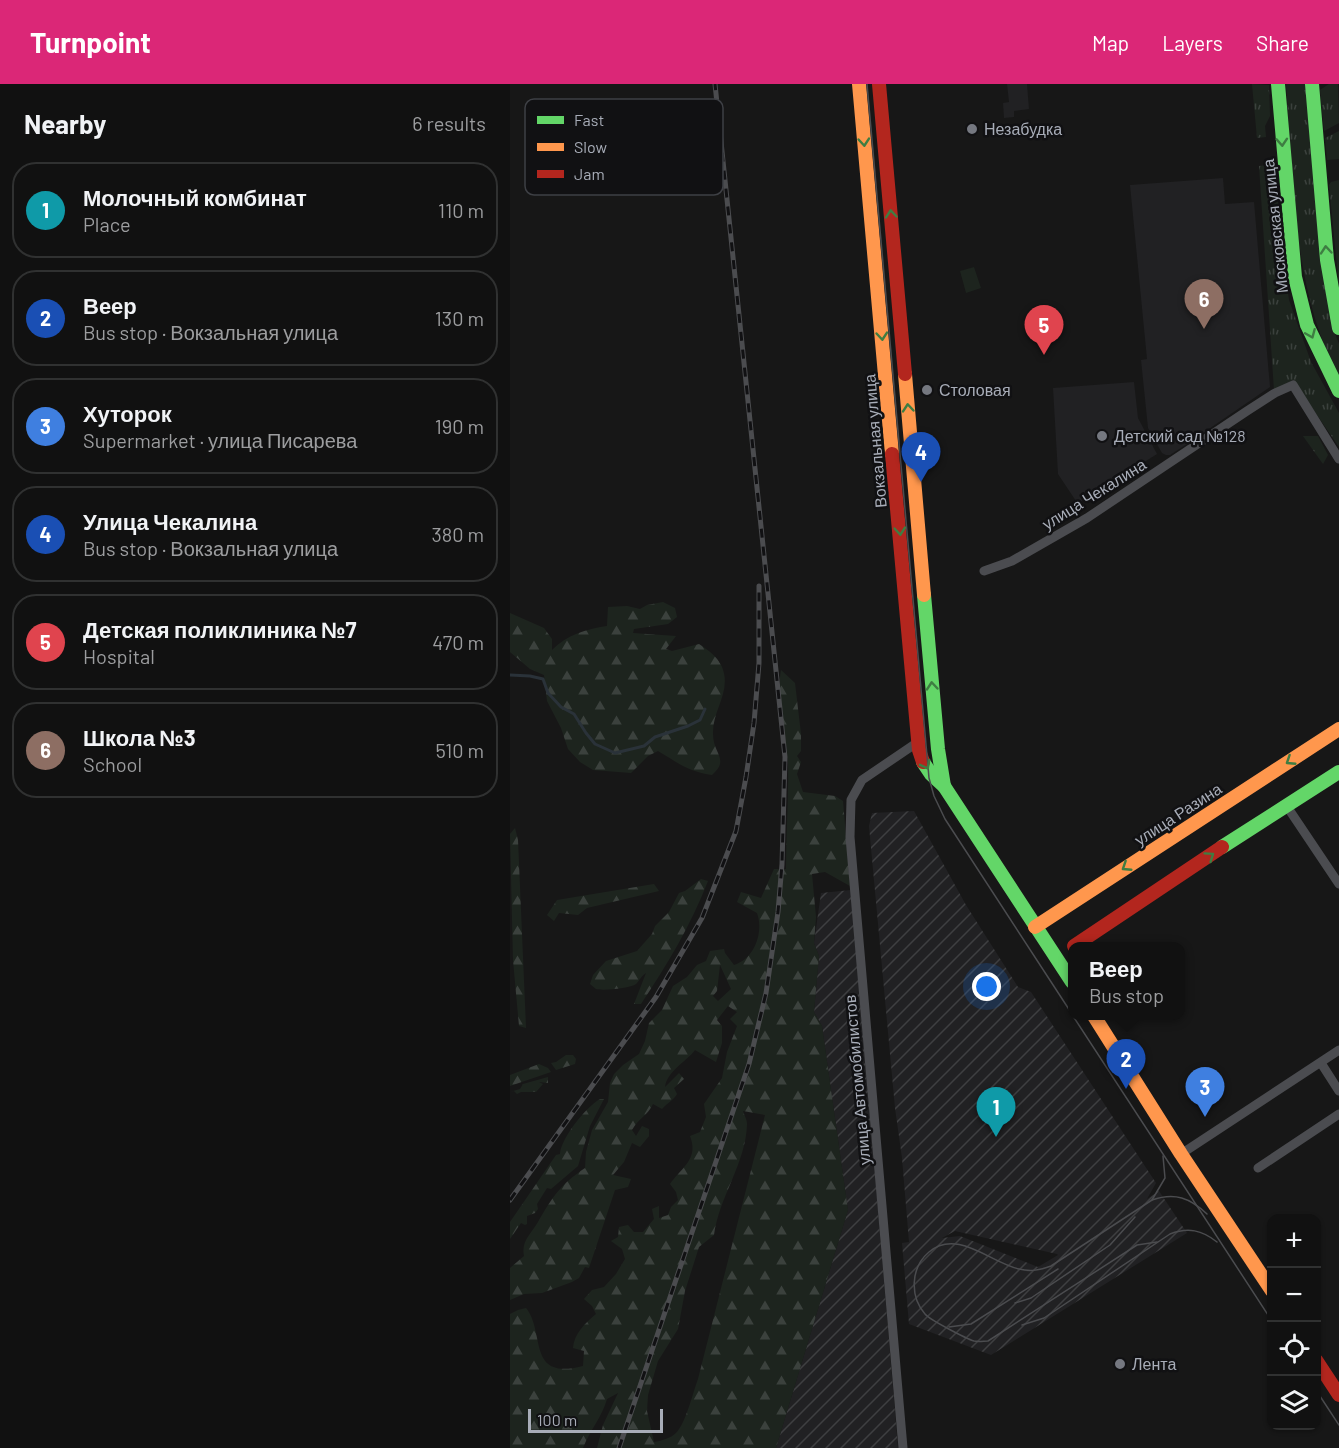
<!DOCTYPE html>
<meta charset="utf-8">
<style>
:root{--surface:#111;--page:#1a1a1a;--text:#f1f3f6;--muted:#9c9d9f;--line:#303131;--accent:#db2777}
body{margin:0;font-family:Barlow,sans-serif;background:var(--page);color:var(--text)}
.controls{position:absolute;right:18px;bottom:18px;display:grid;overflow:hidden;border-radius:12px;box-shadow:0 2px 4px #0004}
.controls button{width:54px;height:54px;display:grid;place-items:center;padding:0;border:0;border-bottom:2px solid var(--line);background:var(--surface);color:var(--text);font:30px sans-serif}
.scale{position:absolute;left:18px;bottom:15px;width:135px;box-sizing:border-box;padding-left:6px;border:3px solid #a8adb8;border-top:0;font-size:16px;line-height:21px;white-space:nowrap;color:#a8adb8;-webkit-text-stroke:4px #111113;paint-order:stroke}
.you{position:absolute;left:477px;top:903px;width:21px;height:21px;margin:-15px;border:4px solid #fff;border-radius:50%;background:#1a73e8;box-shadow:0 0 0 9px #1a73e833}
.badge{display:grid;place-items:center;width:39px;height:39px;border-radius:50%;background:var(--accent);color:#fff;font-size:20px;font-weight:700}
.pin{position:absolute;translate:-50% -50px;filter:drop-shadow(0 2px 3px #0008)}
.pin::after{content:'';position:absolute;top:32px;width:21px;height:18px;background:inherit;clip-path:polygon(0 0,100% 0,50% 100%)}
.popup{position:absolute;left:558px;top:858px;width:117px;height:78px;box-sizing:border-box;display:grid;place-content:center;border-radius:12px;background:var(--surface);filter:drop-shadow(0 2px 4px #0005);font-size:20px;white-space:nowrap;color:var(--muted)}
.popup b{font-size:22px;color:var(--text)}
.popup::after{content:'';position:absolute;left:50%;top:100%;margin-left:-12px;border:12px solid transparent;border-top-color:var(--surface)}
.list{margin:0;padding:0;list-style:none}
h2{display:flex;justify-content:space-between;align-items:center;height:78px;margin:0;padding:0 24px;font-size:26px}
h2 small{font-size:20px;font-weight:400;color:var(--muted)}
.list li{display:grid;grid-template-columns:39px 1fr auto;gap:18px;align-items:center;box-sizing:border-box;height:96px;margin:0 12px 12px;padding:0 12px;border:2px solid var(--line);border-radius:24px}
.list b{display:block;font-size:22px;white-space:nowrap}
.list p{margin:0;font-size:20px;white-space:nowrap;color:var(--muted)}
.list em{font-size:20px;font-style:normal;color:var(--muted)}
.icon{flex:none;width:33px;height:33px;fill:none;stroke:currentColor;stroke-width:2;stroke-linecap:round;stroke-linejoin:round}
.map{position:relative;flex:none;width:829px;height:1364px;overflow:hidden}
header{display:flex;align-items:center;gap:36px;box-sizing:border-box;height:84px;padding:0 30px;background:var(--accent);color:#fff}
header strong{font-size:28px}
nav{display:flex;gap:33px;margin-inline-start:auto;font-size:21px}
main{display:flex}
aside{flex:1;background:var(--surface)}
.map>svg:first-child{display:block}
.built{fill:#212123}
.industrial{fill:url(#industrial-furrows);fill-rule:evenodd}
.grass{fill:url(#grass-tufts)}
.forest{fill:url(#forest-firs);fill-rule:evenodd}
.park{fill:#1d241e}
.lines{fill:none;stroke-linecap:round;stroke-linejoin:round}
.stream{stroke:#2a3239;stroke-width:3}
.street{stroke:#4b4c50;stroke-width:9}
.fast{stroke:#63d668;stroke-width:14}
.slow{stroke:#ff974d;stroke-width:14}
.jam{stroke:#b3261e;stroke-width:14}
.tram{stroke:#4b4c4f;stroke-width:1.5}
.rail-casing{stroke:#4b4c4f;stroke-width:5}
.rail{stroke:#111113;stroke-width:3;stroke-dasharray:9;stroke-linecap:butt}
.oneway{stroke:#3e7d42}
.poi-dot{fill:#757880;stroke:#111113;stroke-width:2}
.labels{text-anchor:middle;stroke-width:5;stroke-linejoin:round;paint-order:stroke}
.poi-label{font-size:16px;fill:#a8adb8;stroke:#111113;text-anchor:start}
.street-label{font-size:16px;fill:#a8adb8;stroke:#111113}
.key{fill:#111113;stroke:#3e4045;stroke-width:1.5}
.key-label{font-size:16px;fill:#a8adb8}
</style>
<header>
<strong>Turnpoint</strong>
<nav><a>Map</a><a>Layers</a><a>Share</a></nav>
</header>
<main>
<aside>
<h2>Nearby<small>6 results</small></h2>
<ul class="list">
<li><span class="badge" style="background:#0f9aa8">1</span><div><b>Молочный комбинат</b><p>Place</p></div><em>110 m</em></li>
<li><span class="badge" style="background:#1a4fb4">2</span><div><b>Веер</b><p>Bus stop · Вокзальная улица</p></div><em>130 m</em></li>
<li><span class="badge" style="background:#3f7fe0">3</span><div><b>Хуторок</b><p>Supermarket · улица Писарева</p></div><em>190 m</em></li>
<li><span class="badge" style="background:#1a4fb4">4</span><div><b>Улица Чекалина</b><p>Bus stop · Вокзальная улица</p></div><em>380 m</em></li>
<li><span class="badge" style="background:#e0444e">5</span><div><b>Детская поликлиника №7</b><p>Hospital</p></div><em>470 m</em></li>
<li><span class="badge" style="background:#8d6e63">6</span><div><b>Школа №3</b><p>School</p></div><em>510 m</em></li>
</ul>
</aside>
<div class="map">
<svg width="829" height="1364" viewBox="0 0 829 1364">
<defs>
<pattern id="industrial-furrows" width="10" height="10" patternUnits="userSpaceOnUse" patternTransform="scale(1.5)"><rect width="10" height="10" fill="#212123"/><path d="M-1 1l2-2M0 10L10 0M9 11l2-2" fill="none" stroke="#3e3f41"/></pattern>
<pattern id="grass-tufts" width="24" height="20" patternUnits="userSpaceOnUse" patternTransform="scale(1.5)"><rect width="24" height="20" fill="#1d241e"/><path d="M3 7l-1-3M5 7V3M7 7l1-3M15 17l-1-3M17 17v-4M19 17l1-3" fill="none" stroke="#3b413d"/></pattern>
<pattern id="forest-firs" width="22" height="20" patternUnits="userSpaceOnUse" patternTransform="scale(1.5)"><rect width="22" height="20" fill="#1d241e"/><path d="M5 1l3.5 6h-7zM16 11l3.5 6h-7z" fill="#3b413d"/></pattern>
</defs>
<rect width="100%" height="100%" fill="#171717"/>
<g class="built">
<polygon points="497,0 517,0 519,25 504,27 504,33 494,34 493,19 499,18"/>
<polygon points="713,94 715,120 744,118 760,303 677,360 660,371 656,371 652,369 638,344 631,276 637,275 620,101"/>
<polygon points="624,298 628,334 647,370 568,420 548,390 543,304"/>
</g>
<g class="industrial">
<path d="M404 727 456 821 508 903 521 908 646 1099 637 1115 649 1107 677 1149 481 1271 399 1240 392 1159 399 1158 392 1074 385 1024 359 742 362 729ZM445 1147 547 1170 548 1171 528 1183 450 1152 432 1154Z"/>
<polygon points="341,806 388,1364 266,1364 338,1126 312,942 304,928 309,872 304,859 311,809"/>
</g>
<g class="grass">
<polygon points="742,0 759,1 760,32 755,42 756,53 747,54"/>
<path d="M776 0H796L824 247 829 260V292C783 210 783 92 776 0Z"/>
<polygon points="819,0 828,0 829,39 814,47 810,6"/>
<polygon points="829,47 829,75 817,76 815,54"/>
<polygon points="758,81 760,112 768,116 773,175 779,216 771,217 779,216 801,278 829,329 829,363 783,296 764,306 749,82"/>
<polygon points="829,96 829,202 819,101 821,98"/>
<polygon points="793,352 808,352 818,371 813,380"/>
</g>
<g class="forest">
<path d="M153 518 165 524 167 533 158 540 124 545 123 549 166 552 156 565 162 567 189 560C198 566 208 573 212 583 222 608 202 626 203 650 203 670 220 675 202 691 176 687 169 679 148 667L138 672 121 689 83 686 70 678 58 665 51 644 37 617 34 591 20 585 0 568V529L34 544 42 555V566C57 551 76 545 97 542L98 523 117 522 130 525 137 521Z"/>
<path d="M271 586 285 599 291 650V667L287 672 291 678 287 690 293 708 325 712 333 717 340 802 315 788 302 790 306 833 304 859 309 872 304 928 312 942 338 1126 266 1364H87L93 1341 108 1309 97 1315C92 1333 80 1346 73 1364H0V1230L8 1226 16 1224C36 1249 16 1297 73 1282L74 1267 63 1264C64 1250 75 1239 86 1230L82 1222 74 1215 82 1206 94 1203 106 1190 115 1175 112 1165 101 1157 108 1153 109 1143 118 1141 124 1148H133L144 1135 142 1125 149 1122V1134L158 1131 161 1123 168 1116 166 1108 160 1100C172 1083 189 1075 180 1052L190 1048 196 1033 194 1020 212 994 217 968 227 942 220 935 227 928 218 922 207 936 212 942V959L206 978 185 966C176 978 157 987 155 1003L169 989 174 995 164 1004 167 1010C164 1016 157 1019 152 1025L143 1020C138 1031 128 1035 122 1046L126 1052 132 1042 139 1045V1052L130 1063 122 1059 114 1078 103 1091 121 1095 118 1103 105 1106 79 1184 75 1183 69 1194 62 1198 32 1209 14 1210 0 1216V1184L14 1172C11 1157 21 1150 28 1138 43 1112 50 1101 75 1084L76 1068 82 1046 98 1018 100 999 104 990 113 981 129 970 135 957 139 939 152 926 163 902 177 893 187 881 196 877 200 867 214 865 215 869 224 881C245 875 254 847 247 829L227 818 231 808 251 814 264 785H276C276 749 279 713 278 678 276 648 266 614 271 586ZM210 881 221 905 208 917 203 912 207 907ZM233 1027 255 1031 188 1295C183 1308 176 1339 166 1349 161 1354 151 1357 144 1358L137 1327 138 1311 148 1277 168 1245 175 1207 189 1163 204 1151C209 1113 236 1079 237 1040 237 1035 234 1031 233 1027Z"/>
<polygon points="5,744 8,756 16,944 9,942 3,876 0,750"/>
<path d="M191 795 198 797C181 841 157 881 131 920H124L136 889C131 892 130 896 126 900 120 904 94 907 86 905L80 900 83 891 96 877 127 867 142 850 145 842 159 828 169 809 175 807Z"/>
<polygon points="144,800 149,807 77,824 68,831 49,829 44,837 37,831 47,816"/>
<polygon points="56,971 63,971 66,975 65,980 46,986 41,979 46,978"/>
<polygon points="29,980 38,984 41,988 0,1002 0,991"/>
<polygon points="38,993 38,999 29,998 33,1000 26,1008 11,1008 7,1010 4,1007 0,1008 10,1005 13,1000"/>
<path d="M90 1015H94L80 1042 68 1082 41 1105 37 1104 27 1120 28 1125 25 1129 17 1132V1140L15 1141 11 1139 0 1155V1138L46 1071 50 1070C51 1054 76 1023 90 1015Z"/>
</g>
<polygon class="park" points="464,183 471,204 456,209 450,187"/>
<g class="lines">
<polyline class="stream" points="0,591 20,592 33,595 38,609 51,623 64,630 76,649 85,660 105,669 134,662 145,653 178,642 190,636 195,625"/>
<g class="street">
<polyline points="474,487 502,477 577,434 737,327 765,309 783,301 829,375"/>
<polyline points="776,721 829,800"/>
<polyline points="811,979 829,1007"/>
<polyline points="671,1070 829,966"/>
<polyline points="748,1084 829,1030"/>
<polyline points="393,1364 340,753 341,716 352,696 408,658"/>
</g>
<g class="fast">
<polyline points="768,0 785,193 797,241 829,307"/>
<polyline points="802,0 817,176 829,244"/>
<polyline points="414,511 428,665 434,702"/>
<polyline points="413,678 421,690 434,702 562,898"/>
<polyline points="712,763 829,688"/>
</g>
<g class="slow">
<polyline points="349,0 382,370"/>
<polyline points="395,290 414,511"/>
<polyline points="525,843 829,645"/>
<polyline points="584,932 671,1070 762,1207"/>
</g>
<g class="jam">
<polyline points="369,0 395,290"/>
<polyline points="382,370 409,666 413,678"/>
<polyline points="564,862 712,763"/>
<polyline points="806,1276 829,1311"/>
</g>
<g class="tram">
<polyline points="357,0 419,694 424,712 435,735 562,930"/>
<polyline points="563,932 762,1237"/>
<polyline points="642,1116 655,1094 653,1072"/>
<path d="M647 1158 627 1161 478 1257C474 1257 468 1258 464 1257 457 1255 420 1236 415 1230 400 1213 400 1184 419 1168 447 1144 481 1179 509 1185 521 1188 530 1186 541 1182L642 1116C665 1108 680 1114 697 1130"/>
<polyline points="505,1219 521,1214 600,1161 625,1133"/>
<path d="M512 1241 534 1234 660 1150C678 1143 692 1146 707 1158"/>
<polyline points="439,1243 461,1240 548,1185"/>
<polyline points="806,1306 829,1341"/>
</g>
<defs>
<g id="rail">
<polyline points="0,1116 146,913 192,834 226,747 236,693 244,639 249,579 249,502"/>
<polyline points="109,1364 239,980 256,909 268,828 272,780 275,673 205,0"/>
</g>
</defs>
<use href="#rail" class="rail-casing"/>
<use href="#rail" class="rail"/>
</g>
<defs><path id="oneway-chevron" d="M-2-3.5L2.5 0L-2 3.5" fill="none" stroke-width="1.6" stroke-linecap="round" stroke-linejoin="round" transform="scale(1.5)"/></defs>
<g class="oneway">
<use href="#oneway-chevron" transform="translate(354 58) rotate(85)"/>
<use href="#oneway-chevron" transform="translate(772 58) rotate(86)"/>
<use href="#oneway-chevron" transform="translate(381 130) rotate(-95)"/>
<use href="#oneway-chevron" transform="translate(816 166) rotate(-95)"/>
<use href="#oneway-chevron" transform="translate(801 250) rotate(67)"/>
<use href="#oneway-chevron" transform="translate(372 252) rotate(85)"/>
<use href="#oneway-chevron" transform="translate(398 324) rotate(-95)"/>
<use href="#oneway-chevron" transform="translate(390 447) rotate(85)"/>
<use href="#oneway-chevron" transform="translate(422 602) rotate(-95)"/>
<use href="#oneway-chevron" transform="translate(780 677) rotate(147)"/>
<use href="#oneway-chevron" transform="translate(416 681) rotate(62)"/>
<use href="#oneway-chevron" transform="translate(700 772) rotate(-35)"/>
<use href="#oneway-chevron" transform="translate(616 783) rotate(147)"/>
</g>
<g class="poi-dot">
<circle cx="462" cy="45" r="6"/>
<circle cx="417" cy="306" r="6"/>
<circle cx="592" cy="352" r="6"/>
<circle cx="610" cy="1280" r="6"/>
</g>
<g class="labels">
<g class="poi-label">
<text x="474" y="51">Незабудка</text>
<text x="429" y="312">Столовая</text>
<text x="604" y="358">Детский сад №128</text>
<text x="622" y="1286">Лента</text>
</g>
<g class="street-label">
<text transform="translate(765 142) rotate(-96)" y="6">Московская улица</text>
<text transform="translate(365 357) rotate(-95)" y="6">Вокзальная улица</text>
<text transform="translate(584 410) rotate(-32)" y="6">улица Чекалина</text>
<text transform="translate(668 730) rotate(-33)" y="6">улица Разина</text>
<text transform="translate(347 996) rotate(-95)" y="6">улица Автомобилистов</text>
</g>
</g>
<rect x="15" y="15" width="198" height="96" rx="9" class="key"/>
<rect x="27" y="32" width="27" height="8" fill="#63d668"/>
<rect x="27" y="59" width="27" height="8" fill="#ff974d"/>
<rect x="27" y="86" width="27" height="8" fill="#b3261e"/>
<g class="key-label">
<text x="64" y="42">Fast</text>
<text x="64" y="69">Slow</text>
<text x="64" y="96">Jam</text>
</g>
</svg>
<div class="controls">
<button>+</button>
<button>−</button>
<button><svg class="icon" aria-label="locate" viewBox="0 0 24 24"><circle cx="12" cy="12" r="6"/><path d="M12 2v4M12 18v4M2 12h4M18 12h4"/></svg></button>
<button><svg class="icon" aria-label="layers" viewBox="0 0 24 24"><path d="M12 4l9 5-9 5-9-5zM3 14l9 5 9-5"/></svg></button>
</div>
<div class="scale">100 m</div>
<div class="you"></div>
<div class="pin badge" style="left:486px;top:1053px;background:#0f9aa8">1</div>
<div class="pin badge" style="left:616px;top:1005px;background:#1a4fb4">2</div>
<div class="popup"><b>Веер</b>Bus stop</div>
<div class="pin badge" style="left:695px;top:1033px;background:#3f7fe0">3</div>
<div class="pin badge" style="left:411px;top:398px;background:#1a4fb4">4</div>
<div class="pin badge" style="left:534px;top:271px;background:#e0444e">5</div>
<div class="pin badge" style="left:694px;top:245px;background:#8d6e63">6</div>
</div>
</main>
